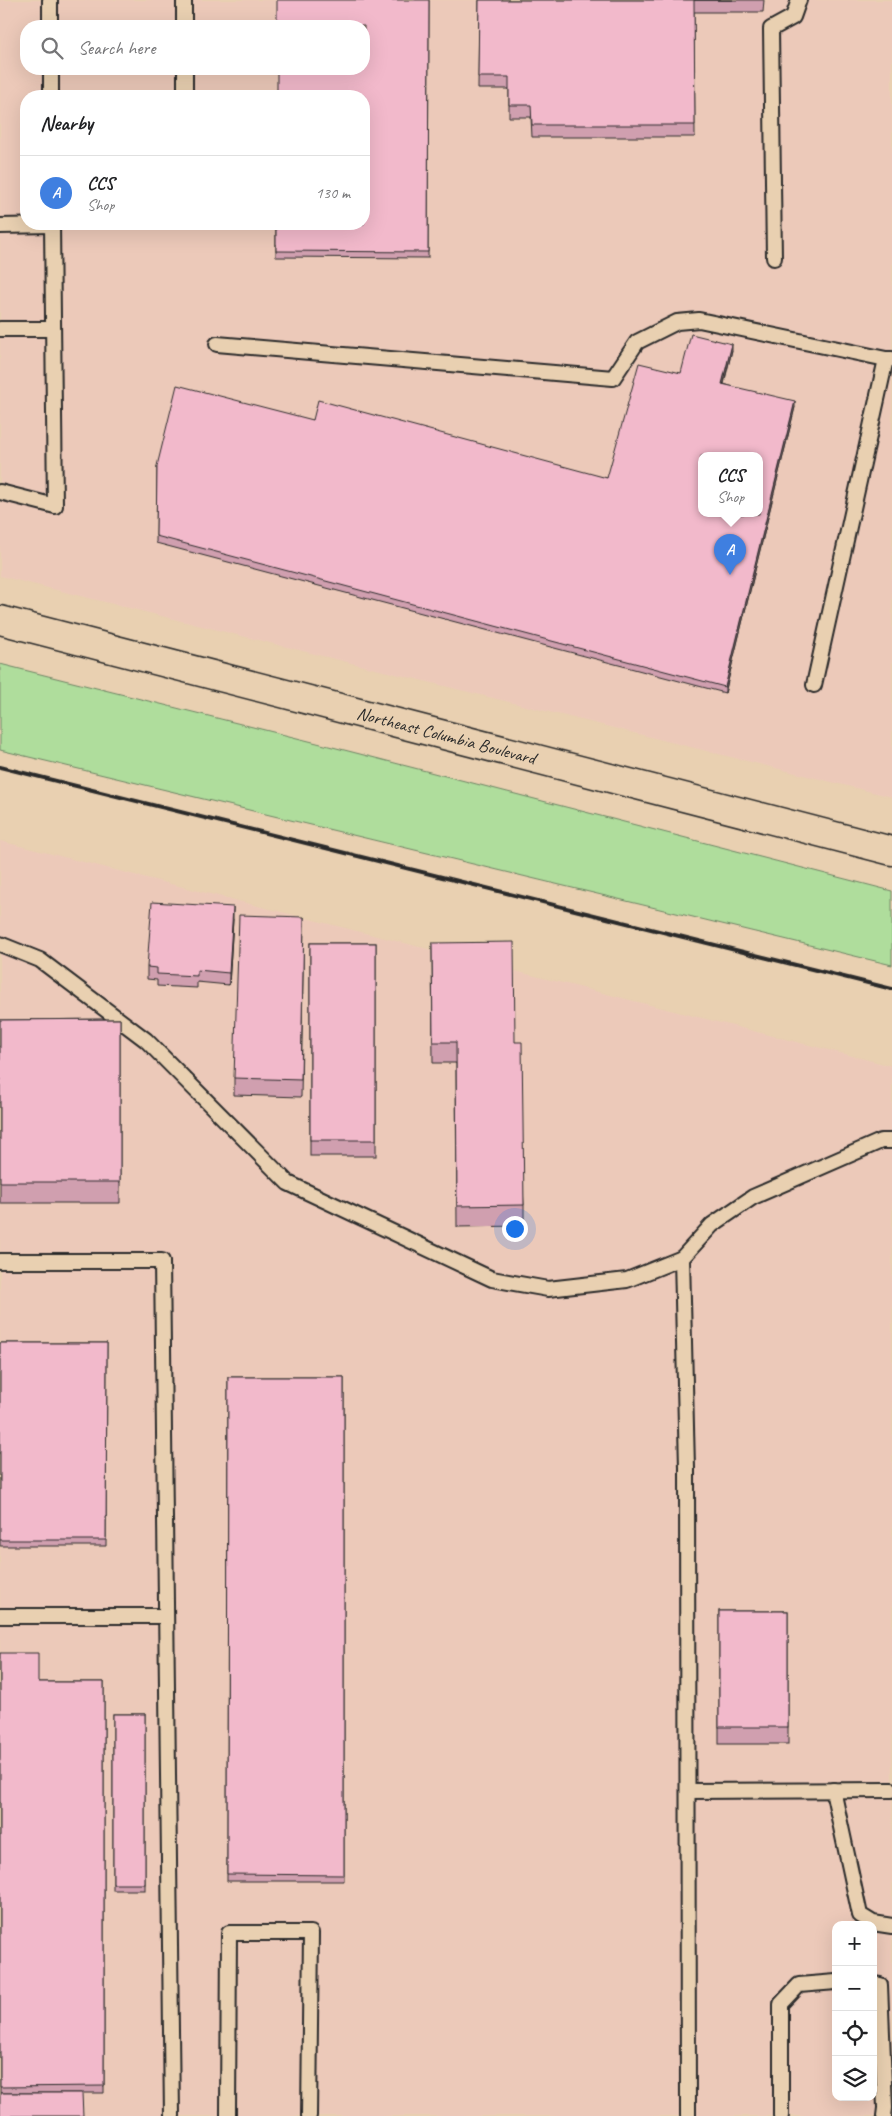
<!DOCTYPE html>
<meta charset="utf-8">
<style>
:root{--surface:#fff;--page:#f6f6f6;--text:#202124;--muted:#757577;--line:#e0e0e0;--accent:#d93025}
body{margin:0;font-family:Caveat,sans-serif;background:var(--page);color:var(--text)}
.controls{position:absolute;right:15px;bottom:15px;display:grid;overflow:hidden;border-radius:10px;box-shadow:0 5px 20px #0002}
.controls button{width:45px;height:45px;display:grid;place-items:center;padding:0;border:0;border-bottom:1px solid var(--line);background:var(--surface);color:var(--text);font:25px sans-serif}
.you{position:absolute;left:514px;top:1228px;width:18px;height:18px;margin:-12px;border:4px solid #fff;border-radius:50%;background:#1a73e8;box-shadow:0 0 0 8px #1a73e833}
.badge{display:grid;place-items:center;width:32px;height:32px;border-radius:50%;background:var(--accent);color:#fff;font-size:16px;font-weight:700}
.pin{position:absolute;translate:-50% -41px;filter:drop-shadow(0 1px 2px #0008)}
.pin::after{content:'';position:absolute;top:26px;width:18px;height:15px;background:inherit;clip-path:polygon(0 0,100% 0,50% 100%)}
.popup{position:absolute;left:698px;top:452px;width:65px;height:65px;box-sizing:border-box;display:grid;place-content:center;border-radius:10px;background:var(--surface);filter:drop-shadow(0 1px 4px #0005);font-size:16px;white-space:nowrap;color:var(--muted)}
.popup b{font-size:19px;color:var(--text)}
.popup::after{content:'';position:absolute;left:50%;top:100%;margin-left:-10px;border:10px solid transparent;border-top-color:var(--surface)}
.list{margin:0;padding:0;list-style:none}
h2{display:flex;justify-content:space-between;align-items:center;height:65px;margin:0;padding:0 20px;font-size:21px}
h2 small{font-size:16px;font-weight:400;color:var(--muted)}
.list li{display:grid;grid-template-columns:32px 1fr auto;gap:15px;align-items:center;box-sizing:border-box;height:75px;padding:0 20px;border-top:1px solid var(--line)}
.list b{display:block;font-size:19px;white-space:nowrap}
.list p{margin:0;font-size:16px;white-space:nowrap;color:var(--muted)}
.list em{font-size:16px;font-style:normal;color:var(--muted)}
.icon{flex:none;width:28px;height:28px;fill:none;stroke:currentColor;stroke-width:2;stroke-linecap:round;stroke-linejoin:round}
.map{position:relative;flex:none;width:892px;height:2116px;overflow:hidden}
.search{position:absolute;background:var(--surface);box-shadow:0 5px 20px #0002;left:20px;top:20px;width:350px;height:55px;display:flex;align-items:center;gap:12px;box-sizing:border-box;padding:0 18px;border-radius:20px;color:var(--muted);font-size:19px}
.panel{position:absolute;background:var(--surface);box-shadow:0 5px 20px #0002;left:20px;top:90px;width:350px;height:140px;border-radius:20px}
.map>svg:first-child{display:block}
.built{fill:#ecc9b9;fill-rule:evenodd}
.green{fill:#afdd9c;stroke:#6d8464}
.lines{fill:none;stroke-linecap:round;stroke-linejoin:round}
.service-casing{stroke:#2b2b2b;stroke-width:18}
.primary-casing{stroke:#2b2b2b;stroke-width:31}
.service{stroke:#e9d0b1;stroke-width:14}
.primary{stroke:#e9d0b1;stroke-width:28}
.rail{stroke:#2b2b2b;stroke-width:4}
.wall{fill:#d09faf;stroke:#2b2b2b}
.shaded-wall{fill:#a9828e;stroke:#2b2b2b}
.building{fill:#f2b9cb;stroke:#2b2b2b;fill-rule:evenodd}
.labels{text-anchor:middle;stroke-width:5;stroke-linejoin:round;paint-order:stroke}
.street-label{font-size:18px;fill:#2b2b2b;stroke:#e9d0b1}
</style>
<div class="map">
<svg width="892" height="2116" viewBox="0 0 892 2116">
<rect width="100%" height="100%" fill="#e9d0b1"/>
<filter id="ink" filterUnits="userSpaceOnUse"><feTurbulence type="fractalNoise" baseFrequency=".02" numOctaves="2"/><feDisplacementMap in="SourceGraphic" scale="10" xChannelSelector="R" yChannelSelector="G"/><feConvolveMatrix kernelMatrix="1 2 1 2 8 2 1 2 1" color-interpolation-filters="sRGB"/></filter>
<g filter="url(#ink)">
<g class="built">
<path d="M0 0H892V797L0 576ZM26 26H364V69H26ZM26 96H364V224H26ZM701 456H759V514H701Z"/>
<path d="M0 841 892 1066V2116H0ZM836 1925H873V2097H836Z"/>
</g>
<polygon class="green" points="0,664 321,744 892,891 892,965 0,750"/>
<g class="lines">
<defs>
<g id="service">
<polyline points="50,0 50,26"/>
<polyline points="184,0 184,26"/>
<polyline points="51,69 51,96"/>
<polyline points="185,69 185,96"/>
<polyline points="0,226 52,225"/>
<polyline points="774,258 771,29 793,17 799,0"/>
<polyline points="0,329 53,329"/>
<polyline points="217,344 613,378 637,342 677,322 699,320 886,359"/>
<polyline points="0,492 55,506 52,224"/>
<polyline points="814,685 886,359 892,359"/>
<polyline points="0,944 40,960 146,1040 288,1183 492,1279 548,1289 627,1280 682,1258"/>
<polyline points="0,1261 162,1261 172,2116"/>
<polyline points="0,1616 165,1616"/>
<polyline points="833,1790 860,1915 873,1923 892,1926"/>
<polyline points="688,1791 892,1790"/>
<polyline points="873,1984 880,1985 885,2108 884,2116"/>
<polyline points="228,2116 229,1933 311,1933 309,2116"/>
<polyline points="688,2116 687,1468 682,1258 712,1225 753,1197 881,1141 892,1141"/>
<polyline points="781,2116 781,2004 799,1985 836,1982"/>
</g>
<g id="primary">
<path id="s1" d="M0 620 892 851"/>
</g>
</defs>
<use href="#service" class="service-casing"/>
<use href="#primary" class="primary-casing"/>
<use href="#service" class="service"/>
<use href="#primary" class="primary"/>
<polyline class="rail" points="0,767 892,989"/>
</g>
<g class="wall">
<polygon points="429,0 428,258 276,257 276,224"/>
<polygon points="479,0 764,0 763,12 694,12 695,137 532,137 531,117 509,117 509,89 478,89"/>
<polygon points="732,350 724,384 795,407 725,693 156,543 157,466 313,420 607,478 681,373"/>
<polygon points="304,917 301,1097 234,1095 234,1078"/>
<polygon points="233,919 229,985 197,982 197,988 157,986 157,980 147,979 147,967"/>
<rect x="310" y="943" width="66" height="213"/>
<polygon points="432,943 515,1042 524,1205 524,1226 457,1227 456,1063 433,1063"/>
<polygon points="120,1019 120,1203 0,1203 0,1020"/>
<polygon points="0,1343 107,1343 106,1546 0,1546"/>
<polygon points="228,1377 344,1377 344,1881 227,1881"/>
<rect x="719" y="1611" width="69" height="133"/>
<polygon points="0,1653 38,1682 104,1682 104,2093 0,2093"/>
<rect x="113" y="1714" width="32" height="176"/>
</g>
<g class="shaded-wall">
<polygon points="732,344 732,350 722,390 722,384"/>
<polygon points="795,401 795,407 725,693 725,687"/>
<polygon points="233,907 233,919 229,985 229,973"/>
</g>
<g class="building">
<polygon points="277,0 429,0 428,252 276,251 276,224 364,224 364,96 277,96 277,69 364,69 364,26 277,26"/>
<polygon points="479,0 733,0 694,0 695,125 532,125 531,105 509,105 509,77 478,77"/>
<path d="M691 334 732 344 722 384 795 401 725 687 156 536 157 466 177 385 313 420 318 400 607 478 639 363 681 373ZM701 456H759V514H701Z"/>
<polygon points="152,902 233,907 229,973 197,970 197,976 157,974 157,968 147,967"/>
<polygon points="239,915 304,917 301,1080 234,1078"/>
<polygon points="514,942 515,1042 522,1042 524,1205 457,1206 456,1042 433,1042 432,943"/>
<rect x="310" y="943" width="66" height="197"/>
<polygon points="120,1019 120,1182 0,1182 0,1020"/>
<polygon points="0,1343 107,1343 106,1540 0,1540"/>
<polygon points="228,1377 344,1377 344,1875 227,1874"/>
<rect x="719" y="1611" width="69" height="116"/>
<polygon points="0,1653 38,1653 38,1682 104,1682 104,2086 0,2087"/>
<rect x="113" y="1714" width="32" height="170"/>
<polygon points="0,2093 82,2093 83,2116 0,2116"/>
</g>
</g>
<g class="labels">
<g class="street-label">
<text dy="6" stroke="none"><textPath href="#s1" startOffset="461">Northeast Columbia Boulevard</textPath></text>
</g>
</g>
</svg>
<div class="controls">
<button>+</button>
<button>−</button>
<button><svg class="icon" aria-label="locate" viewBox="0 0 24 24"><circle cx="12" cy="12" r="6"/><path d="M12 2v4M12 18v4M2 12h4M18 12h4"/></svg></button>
<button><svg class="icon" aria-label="layers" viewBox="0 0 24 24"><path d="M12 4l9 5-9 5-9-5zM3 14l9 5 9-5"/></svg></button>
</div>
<div class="you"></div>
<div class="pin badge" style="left:730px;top:575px;background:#3f7fe0">A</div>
<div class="popup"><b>CCS</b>Shop</div>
<div class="search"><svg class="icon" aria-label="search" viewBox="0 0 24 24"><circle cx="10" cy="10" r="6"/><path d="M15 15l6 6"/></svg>Search here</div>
<section class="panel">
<h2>Nearby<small></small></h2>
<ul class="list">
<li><span class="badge" style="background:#3f7fe0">A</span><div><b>CCS</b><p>Shop</p></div><em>130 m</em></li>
</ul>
</section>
</div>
